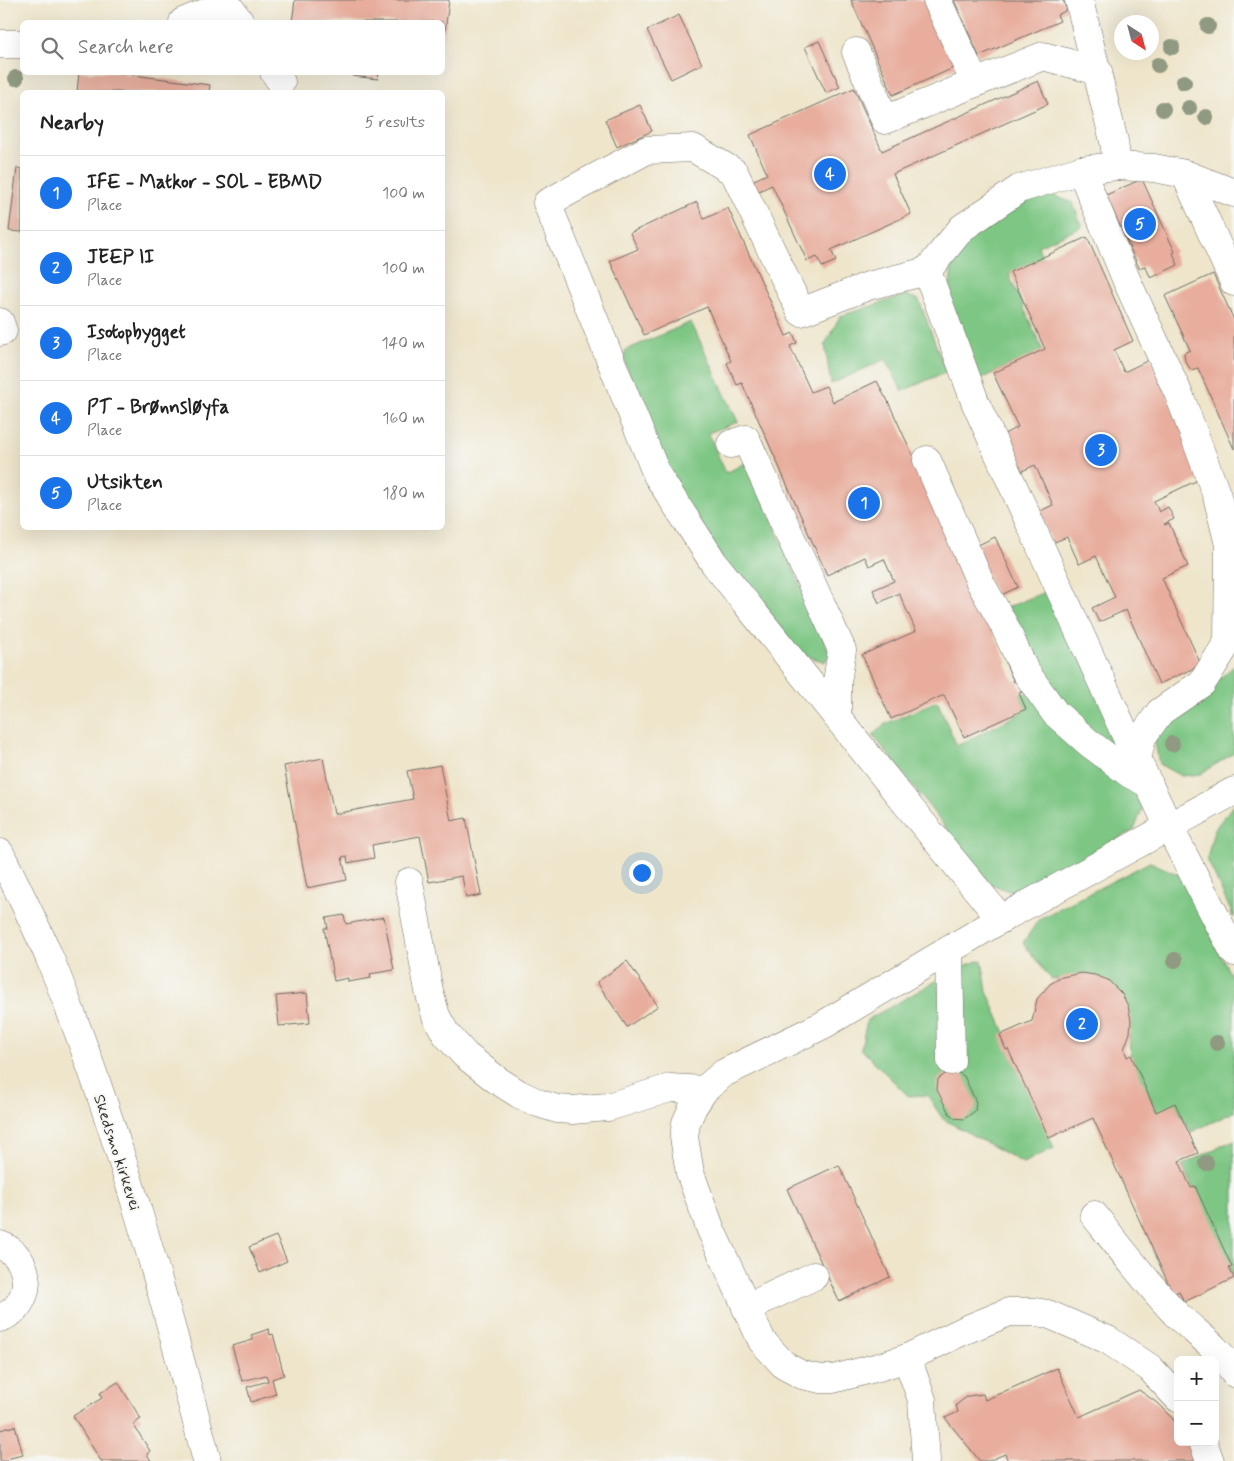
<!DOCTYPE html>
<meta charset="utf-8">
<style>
:root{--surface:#fff;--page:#f6f6f6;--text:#222;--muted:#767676;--line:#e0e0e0;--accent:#1a73e8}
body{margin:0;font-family:Mynerve,sans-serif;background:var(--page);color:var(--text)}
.controls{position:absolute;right:15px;bottom:15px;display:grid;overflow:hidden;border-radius:8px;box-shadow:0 5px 20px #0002}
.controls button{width:45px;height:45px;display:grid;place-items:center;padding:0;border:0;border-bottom:1px solid var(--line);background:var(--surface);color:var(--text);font:25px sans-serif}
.compass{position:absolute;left:1114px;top:15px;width:45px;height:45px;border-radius:50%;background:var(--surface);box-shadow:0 5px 20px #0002;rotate:144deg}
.you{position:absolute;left:641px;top:872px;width:18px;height:18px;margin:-12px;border:4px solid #fff;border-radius:50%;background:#1a73e8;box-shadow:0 0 0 8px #1a73e833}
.badge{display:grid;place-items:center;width:32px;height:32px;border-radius:50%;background:var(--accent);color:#fff;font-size:16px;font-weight:700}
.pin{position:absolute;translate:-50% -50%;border:2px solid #fff;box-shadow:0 1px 5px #0006}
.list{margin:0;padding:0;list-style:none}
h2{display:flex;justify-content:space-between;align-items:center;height:65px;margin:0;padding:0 20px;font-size:21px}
h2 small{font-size:16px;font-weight:400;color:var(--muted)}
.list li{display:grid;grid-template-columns:32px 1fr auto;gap:15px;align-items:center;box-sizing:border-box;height:75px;padding:0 20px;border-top:1px solid var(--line)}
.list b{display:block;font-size:19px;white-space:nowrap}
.list p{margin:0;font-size:16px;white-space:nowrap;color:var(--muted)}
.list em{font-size:16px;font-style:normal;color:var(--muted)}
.icon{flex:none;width:28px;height:28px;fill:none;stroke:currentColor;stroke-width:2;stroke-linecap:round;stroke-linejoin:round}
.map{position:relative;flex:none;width:1234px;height:1461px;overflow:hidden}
.search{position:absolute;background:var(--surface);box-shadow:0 5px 20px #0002;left:20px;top:20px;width:425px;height:55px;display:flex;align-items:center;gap:12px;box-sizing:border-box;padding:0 18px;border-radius:8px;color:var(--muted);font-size:19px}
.panel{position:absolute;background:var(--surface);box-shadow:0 5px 20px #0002;left:20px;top:90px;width:425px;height:440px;border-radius:8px}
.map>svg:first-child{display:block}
.green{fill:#7dc683;stroke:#547857}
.building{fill:#e8ad9d}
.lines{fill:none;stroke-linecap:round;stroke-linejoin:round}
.minor-casing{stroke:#6f6c63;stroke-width:29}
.highway-casing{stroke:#6f6c63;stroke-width:29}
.minor{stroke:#fff;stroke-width:28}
.highway{stroke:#fff;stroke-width:28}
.tree{fill:#909981}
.labels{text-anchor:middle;stroke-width:4;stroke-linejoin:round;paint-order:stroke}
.street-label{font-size:16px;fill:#2b2b2b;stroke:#f6f6f2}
</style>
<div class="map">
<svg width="1234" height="1461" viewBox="0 0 1234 1461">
<rect width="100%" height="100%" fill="#f6f6f2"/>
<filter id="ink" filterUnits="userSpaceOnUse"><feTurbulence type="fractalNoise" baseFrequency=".02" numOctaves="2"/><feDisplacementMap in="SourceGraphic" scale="10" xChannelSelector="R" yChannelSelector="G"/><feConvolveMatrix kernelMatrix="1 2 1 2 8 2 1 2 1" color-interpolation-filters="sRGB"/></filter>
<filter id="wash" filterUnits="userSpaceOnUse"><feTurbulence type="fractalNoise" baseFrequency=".0096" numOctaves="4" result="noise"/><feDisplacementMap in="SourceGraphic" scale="20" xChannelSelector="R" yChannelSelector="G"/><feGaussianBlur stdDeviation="1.12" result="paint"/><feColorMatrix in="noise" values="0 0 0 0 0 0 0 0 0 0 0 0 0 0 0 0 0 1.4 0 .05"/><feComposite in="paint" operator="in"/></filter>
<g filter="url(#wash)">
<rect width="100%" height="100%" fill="#eee5cb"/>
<g class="green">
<polygon points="1050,194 1073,203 1082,227 1038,246 1043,259 1009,275 1043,351 980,379 948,303 952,266 970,236 1020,199"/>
<polygon points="906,295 919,300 946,372 902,391 886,359 831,384 825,345 840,316"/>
<polygon points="691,322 738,422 708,433 726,473 747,462 830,654 825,662 799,653 723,560 670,476 623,358 626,350"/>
<polygon points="1047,591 1126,736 1111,760 1055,713 1006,608"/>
<polygon points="1234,666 1234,753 1200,774 1181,776 1159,764 1154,736"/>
<polygon points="1027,692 1139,792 1143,807 1134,830 1021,896 989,883 873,735 883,725 937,701 957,746 1021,713 1014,697"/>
<polygon points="1234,804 1234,918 1207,859 1214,830"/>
<polygon points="1150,862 1182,876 1234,982 1234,1112 1191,1132 1177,1108 1159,1117 1130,1057 1128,1008 1104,979 1051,979 1023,943 1039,919"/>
<polygon points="982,960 987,991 1054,1148 1023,1163 943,1119 927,1095 908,1096 861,1049 867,1020 963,966"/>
<polygon points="1234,1140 1234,1278 1182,1165"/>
</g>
<g id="blocks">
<g class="building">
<polygon points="295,0 449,0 444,40 442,22 292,22"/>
<polygon points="851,0 929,0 958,66 893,95"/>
<polygon points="954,0 1063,0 1067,10 1057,15 1060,21 979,56"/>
<polygon points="679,15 702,64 671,79 647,30"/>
<polygon points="819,41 840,87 826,93 805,47"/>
<polygon points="79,72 111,72 210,85 209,92 77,92"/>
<polygon points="352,72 379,72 378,79 352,76"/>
<polygon points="1038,81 1048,104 893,174 911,214 831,250 836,261 822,267 817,257 807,261 772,185 757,192 752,181 767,174 750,135 854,88 882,151"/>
<polygon points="640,105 652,131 617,147 605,120"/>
<polygon points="17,168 22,169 22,232 9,231"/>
<polygon points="1142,179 1175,252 1173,253 1178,265 1151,278 1145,266 1139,268 1106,195"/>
<polygon points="697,202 704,219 728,208 786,336 793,333 797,343 790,346 811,392 826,386 833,402 877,381 885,397 886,397 1008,664 1006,664 1014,682 1017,680 1022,692 1019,693 1026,709 964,737 944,695 891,719 862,655 916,631 899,593 879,603 873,590 894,581 884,559 869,566 865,557 827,575 742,383 737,385 727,363 731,361 707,307 644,335 610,261 638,249 630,233"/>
<polygon points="1087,237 1133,341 1114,350 1124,372 1151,359 1204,477 1154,501 1159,512 1168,507 1174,519 1164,524 1165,525 1169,523 1188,566 1162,578 1201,665 1159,684 1126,610 1099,622 1092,608 1115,597 1096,556 1079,564 1067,537 1052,543 1040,511 1053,505 1035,465 1022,471 1002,435 1018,427 993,373 1045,349 1010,272"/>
<polygon points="1213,274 1234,320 1234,449 1198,368 1191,370 1185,361 1184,353 1190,350 1165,296"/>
<polygon points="995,537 1018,587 997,597 974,547"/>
<polygon points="323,758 334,814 413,799 407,771 440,765 451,821 466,818 481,895 466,898 462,876 429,882 420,836 372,845 374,858 348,863 347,856 342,857 347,880 307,888 284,766"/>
<polygon points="344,915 346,924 384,917 394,970 370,974 371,978 348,982 348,978 334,981 324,928 328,928 326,918"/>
<polygon points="627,961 658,1006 627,1027 597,982"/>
<polygon points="1082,973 1095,975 1108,980 1122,994 1128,1006 1131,1020 1130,1033 1124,1049 1127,1057 1131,1055 1156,1112 1175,1103 1198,1153 1179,1161 1191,1188 1195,1186 1232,1267 1229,1268 1234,1278 1184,1302 1179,1291 1173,1294 1093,1118 1049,1138 1008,1049 1006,1050 1000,1035 1032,1021 1037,999 1050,984 1062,977"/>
<polygon points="307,993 310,1023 279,1026 276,996"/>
<polygon points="948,1072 959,1073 964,1076 976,1102 975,1111 964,1119 954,1118 949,1113 937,1090 938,1079"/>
<polygon points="839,1165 890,1277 839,1301 787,1189"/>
<polygon points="276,1236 287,1261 260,1273 249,1247"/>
<polygon points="269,1329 270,1335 273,1334 284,1375 272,1379 276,1394 251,1402 247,1387 268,1381 266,1375 242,1381 232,1346 253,1340 251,1335"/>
<polygon points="1057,1368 1079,1417 1139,1390 1157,1403 1173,1419 1178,1426 1178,1442 1188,1442 1196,1461 1008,1461 1005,1454 988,1461 980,1461 945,1418 958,1412 956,1405 968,1396 983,1394 985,1400"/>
<polygon points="118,1382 141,1419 133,1424 150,1451 147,1454 151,1461 101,1461 73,1416 102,1398 100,1393"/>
<polygon points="15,1426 23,1455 10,1458 7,1461 0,1461 0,1430"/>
</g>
</g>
</g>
<g filter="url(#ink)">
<use href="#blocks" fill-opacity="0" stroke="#6f6c63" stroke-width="1"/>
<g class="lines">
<defs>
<g id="minor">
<polyline points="937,0 975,83 1043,56 1098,71"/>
<polyline points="1079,0 1114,141 1117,166"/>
<polyline points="183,22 227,4 240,22"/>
<polyline points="0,44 22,44"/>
<polyline points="856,52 885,120 975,83"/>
<polyline points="274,72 281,82"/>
<polyline points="1081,170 1126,279 1180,397 1217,496 1229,545 1228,642 1202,683 1160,712 1142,737 1137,760"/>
<polyline points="1185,174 1234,282"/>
<polyline points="1234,193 1185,174 1154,168 1117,166 1081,170 1019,189 962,228 927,271 976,404 1137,760 1169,827 1234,952"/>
<polyline points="927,271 868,286 801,312 734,172 693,148 647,150 547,203 657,475 714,563 900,796 1001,919"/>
<polyline points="0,322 3,331 0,332"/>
<polyline points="731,444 746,439 842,650 837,682 837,716"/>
<polyline points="927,460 980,582 1004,625 1025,671 1055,713 1089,743 1130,774 1149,784"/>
<polyline points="409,882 429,991 436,1016 446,1034 465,1055 497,1080 519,1094 538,1103 557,1109 572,1110 608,1107 670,1088 704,1090"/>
<polyline points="949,950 951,1061"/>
<path d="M1094 1215C1120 1248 1146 1282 1175 1313 1195 1333 1219 1347 1234 1373"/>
<path d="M0 1245C34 1257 35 1306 0 1318"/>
<polyline points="746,1308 814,1276"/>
<polyline points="907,1358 922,1400 926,1461"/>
<polyline points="1178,1398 1150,1368 1108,1340 1048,1314 1035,1312 1009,1312 965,1330 907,1358 879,1367 833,1379 821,1379 802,1375 785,1366 762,1341 711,1230 690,1173 684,1137 686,1123 693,1107 704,1090 724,1073 823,1025 1001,919 1234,791"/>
<polyline points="1203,1442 1210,1461"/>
</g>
<path id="highway" d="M0 853C17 888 35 923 50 959 116 1121 163 1292 207 1461"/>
</defs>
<use href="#minor" class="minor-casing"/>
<use href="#highway" class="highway-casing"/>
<use href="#minor" class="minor"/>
<use href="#highway" class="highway"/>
</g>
<g class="tree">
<circle cx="1208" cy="26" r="8"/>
<circle cx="1172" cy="47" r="8"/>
<circle cx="1158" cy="65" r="8"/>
<circle cx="16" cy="78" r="8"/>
<circle cx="1184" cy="82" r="8"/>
<circle cx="1189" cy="108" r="8"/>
<circle cx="1163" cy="109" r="8"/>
<circle cx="1206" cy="117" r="8"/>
<circle cx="1172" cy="744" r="8"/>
<circle cx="1175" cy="960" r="8"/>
<circle cx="1217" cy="1043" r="8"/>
<circle cx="1206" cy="1163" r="8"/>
</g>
</g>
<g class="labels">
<g class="street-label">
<text transform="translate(118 1152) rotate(72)" y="6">Skedsmo kirkevei</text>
</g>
</g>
</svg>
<div class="controls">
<button>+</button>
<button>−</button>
</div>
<svg class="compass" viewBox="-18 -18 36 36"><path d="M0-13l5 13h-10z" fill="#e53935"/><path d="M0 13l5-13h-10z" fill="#767676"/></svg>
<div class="you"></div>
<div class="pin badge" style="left:864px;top:503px">1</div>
<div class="pin badge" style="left:1082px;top:1024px">2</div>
<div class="pin badge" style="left:1101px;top:450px">3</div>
<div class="pin badge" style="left:830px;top:174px">4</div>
<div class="pin badge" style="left:1140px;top:224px">5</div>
<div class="search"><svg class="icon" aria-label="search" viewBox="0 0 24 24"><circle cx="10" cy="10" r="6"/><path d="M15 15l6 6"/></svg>Search here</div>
<section class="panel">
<h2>Nearby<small>5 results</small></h2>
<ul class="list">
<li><span class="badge">1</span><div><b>IFE - Matkor - SOL - EBMD</b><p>Place</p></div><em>100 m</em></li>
<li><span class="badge">2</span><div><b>JEEP II</b><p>Place</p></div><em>100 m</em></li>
<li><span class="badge">3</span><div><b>Isotopbygget</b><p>Place</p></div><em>140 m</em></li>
<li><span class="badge">4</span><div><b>PT - Brønnsløyfa</b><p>Place</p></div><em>160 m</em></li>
<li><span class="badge">5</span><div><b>Utsikten</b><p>Place</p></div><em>180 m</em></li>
</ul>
</section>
</div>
